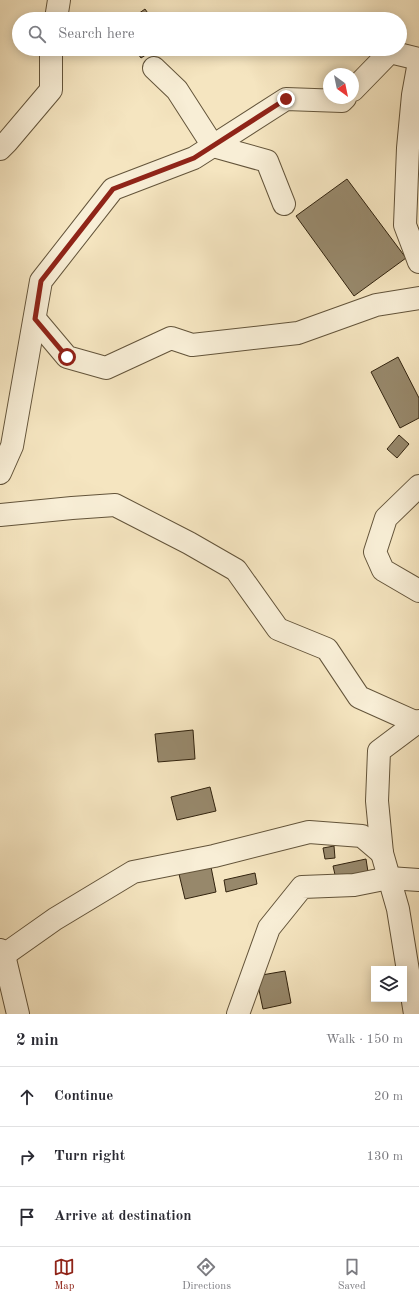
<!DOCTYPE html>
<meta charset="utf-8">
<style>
:root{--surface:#fff;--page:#f7f7f7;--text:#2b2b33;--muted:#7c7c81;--line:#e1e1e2;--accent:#8f2418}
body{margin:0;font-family:"Old Standard TT",serif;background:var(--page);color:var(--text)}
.controls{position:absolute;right:12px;bottom:12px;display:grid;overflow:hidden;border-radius:0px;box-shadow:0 2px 10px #0003}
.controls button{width:36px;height:36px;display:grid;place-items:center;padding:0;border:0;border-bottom:1px solid var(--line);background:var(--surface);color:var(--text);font:20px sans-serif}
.compass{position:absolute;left:323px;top:68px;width:36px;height:36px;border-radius:50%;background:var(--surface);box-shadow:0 2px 10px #0003;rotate:147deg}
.stop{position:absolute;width:12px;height:12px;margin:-9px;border:3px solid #8f2418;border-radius:50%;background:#fff}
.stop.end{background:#8f2418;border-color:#fff;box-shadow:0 1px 4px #0008}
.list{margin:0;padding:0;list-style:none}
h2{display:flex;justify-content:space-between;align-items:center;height:52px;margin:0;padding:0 16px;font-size:17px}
h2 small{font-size:13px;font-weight:400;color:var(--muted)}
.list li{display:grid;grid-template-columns:26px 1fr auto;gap:12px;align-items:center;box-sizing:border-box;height:60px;padding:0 16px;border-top:1px solid var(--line)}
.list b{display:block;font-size:15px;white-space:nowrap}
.list em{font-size:13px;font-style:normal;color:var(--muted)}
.icon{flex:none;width:22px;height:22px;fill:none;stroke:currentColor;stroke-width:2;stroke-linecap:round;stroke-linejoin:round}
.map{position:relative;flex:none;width:419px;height:1014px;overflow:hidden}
.search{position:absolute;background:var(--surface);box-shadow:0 2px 10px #0003;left:12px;right:12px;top:12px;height:44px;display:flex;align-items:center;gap:10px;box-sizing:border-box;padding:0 14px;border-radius:22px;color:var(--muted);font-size:15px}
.sheet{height:232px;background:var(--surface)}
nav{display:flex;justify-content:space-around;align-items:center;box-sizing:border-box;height:56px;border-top:1px solid var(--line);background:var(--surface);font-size:11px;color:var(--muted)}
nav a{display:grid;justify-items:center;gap:2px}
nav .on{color:var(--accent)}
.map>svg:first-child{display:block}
.building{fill:#97886b;stroke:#32230e}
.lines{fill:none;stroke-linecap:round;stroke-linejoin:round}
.minor-casing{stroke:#63543a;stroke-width:24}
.minor{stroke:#f8eed6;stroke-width:22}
.route{stroke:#8f2418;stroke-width:5}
</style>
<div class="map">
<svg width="419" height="1014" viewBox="0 0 419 1014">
<rect width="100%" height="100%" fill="#f5e5c0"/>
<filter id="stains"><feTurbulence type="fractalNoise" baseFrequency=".005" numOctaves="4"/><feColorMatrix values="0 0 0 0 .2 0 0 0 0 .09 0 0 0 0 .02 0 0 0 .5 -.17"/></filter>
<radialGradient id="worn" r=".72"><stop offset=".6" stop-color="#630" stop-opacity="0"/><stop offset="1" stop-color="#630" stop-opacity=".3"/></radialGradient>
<g class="building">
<polygon points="145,9 152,19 131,19"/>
<polygon points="124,49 155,49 141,58 135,50 128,55"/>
<polygon points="347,179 406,258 354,296 296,216"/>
<polygon points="398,357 419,398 419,418 400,428 371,372"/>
<polygon points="399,435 409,444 397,458 387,449"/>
<polygon points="193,730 195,759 158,762 155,734"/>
<polygon points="210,787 216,811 177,820 171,797"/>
<polygon points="334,846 335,858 325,859 323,848"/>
<polygon points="366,859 368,872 336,879 333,866"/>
<polygon points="211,867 216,892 185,899 179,874"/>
<polygon points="255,873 257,884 226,892 224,880"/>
<polygon points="285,971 291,1003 263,1009 256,976"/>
</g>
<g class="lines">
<defs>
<g id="minor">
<polyline points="56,19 59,0"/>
<polyline points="419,62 413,95 408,148 405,225 419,262"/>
<polyline points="154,68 177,90 213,146 267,161 284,204"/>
<polyline points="353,90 390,52 419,59"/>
<polyline points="0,149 7,142 51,90 51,49"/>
<polyline points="35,319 67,357 106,368 171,338 192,345 298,333 376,305 419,298"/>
<polyline points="0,473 12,446 41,281 113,189 194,158 286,99 342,101 345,98"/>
<polyline points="419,486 386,518 375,552 383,570 419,591"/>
<polyline points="0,515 72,508 115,505 189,543 236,570 278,629 327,649 359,697 417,723"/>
<polyline points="0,950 4,955 18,1014"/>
<polyline points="4,955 55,919 133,872 214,856 309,832 362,836 382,853"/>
<polyline points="238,1014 269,928 302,887 354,885 389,878 419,880"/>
<polyline points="415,1014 398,909 382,853 377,801 379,751 419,721"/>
</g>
</defs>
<use href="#minor" class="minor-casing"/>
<use href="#minor" class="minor"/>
</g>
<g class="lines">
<polyline class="route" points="67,357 35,319 41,281 113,189 194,158 286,99"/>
</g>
<rect width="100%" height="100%" filter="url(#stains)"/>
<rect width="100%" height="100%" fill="url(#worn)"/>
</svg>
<div class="controls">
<button><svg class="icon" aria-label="layers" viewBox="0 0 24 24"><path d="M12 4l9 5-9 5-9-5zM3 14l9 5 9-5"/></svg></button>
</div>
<svg class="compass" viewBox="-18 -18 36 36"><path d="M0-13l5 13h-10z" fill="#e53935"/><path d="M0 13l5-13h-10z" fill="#7c7c81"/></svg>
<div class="stop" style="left:67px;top:357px"></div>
<div class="stop end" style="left:286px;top:99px"></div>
<div class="search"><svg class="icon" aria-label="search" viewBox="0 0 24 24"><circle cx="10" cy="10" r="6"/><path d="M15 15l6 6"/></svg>Search here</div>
</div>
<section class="sheet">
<h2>2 min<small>Walk · 150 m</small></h2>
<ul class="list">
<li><svg class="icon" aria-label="ahead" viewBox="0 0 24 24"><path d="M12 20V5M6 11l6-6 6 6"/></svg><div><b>Continue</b></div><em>20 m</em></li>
<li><svg class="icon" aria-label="right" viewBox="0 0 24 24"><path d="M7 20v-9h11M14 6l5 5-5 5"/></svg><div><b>Turn right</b></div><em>130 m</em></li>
<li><svg class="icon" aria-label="arrive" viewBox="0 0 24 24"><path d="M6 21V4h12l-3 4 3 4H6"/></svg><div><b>Arrive at destination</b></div></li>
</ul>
</section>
<nav>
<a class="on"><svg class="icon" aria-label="map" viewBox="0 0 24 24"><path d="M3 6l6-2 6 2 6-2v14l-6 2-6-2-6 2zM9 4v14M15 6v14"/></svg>Map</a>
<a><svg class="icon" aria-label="directions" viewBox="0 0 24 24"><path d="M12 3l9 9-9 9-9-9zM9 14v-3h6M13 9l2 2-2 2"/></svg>Directions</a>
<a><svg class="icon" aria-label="saved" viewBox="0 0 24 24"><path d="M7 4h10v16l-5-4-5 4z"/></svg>Saved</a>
</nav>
